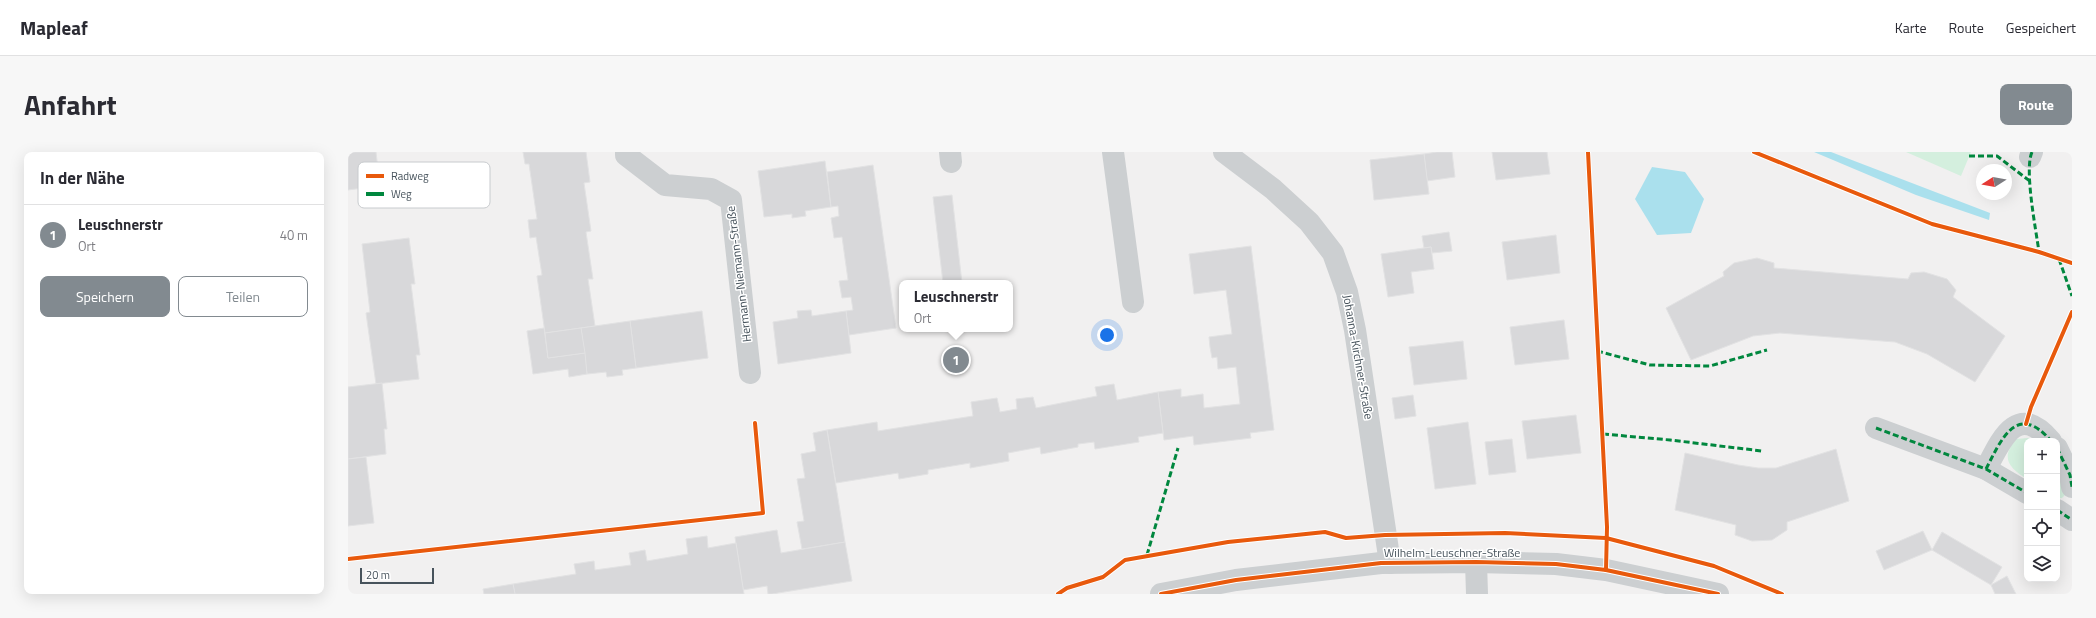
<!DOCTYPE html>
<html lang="de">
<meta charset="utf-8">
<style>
:root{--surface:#fff;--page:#f7f7f7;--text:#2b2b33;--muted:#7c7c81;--line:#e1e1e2;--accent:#828a90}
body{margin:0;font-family:"Titillium Web",sans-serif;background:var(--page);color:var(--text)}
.controls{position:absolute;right:12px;bottom:12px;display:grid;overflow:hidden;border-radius:8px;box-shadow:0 4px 16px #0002}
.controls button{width:36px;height:36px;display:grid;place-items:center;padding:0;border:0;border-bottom:1px solid var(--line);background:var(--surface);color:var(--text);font:20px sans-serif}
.compass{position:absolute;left:1628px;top:12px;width:36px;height:36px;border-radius:50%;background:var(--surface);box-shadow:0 4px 16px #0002;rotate:259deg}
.scale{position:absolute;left:12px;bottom:10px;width:74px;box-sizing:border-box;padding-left:4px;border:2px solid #47535c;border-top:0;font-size:11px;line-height:14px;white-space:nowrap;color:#47535c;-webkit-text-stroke:3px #fff;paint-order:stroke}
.you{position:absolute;left:759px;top:183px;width:14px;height:14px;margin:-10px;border:3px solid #fff;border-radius:50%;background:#1a73e8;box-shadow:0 0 0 6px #1a73e833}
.badge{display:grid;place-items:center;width:26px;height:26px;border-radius:50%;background:var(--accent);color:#fff;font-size:13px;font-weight:700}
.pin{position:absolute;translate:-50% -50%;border:2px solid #fff;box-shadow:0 1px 4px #0006}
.popup{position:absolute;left:551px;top:128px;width:114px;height:52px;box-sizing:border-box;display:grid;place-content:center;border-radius:8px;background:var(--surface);filter:drop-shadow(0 1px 3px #0005);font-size:13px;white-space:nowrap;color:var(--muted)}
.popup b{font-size:15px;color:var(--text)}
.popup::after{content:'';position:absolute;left:50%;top:100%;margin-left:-8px;border:8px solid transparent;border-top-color:var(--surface)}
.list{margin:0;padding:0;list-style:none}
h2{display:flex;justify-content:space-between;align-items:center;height:52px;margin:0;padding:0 16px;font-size:17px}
h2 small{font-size:13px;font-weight:400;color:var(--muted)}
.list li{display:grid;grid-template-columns:26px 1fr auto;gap:12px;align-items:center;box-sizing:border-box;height:60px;padding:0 16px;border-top:1px solid var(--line)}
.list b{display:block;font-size:15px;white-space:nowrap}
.list p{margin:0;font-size:13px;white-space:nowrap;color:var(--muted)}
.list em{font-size:13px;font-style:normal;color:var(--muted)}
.actions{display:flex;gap:8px;padding:12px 16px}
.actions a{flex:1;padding:9px 0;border:1px solid var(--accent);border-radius:8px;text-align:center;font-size:14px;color:var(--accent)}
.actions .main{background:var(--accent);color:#fff}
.icon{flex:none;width:22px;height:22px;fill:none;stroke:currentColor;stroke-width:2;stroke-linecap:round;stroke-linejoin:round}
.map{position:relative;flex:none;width:1724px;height:442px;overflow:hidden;border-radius:8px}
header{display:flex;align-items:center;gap:24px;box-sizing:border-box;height:56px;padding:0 20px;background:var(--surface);border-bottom:1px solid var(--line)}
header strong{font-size:19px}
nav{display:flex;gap:22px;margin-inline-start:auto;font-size:14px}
.intro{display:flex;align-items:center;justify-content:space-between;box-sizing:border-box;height:96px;padding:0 24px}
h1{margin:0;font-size:28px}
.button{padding:10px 18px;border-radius:8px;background:var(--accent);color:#fff;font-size:14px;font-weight:700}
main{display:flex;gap:24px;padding:0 24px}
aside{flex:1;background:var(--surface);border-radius:8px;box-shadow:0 4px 16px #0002}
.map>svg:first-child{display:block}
.green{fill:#d4efde}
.water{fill:#aae0ed}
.building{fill:#d8d8da;stroke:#e2e2e3}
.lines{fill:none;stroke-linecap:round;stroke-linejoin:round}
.minor{stroke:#cccfd1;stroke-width:22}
.quiet{stroke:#00873e;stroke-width:3;stroke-dasharray:6 3;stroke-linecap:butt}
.cycleway-casing{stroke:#fff;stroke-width:6}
.cycleway{stroke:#e8590c;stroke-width:4}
.labels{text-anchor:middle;stroke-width:3;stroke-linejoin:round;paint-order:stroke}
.street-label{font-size:12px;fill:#47535c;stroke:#fff}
.key{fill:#fff;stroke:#c8cbce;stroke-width:1}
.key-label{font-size:11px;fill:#47535c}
</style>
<header>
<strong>Mapleaf</strong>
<nav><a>Karte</a><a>Route</a><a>Gespeichert</a></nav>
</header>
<div class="intro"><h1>Anfahrt</h1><a class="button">Route</a></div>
<main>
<aside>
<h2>In der Nähe<small></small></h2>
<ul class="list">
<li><span class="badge">1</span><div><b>Leuschnerstr</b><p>Ort</p></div><em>40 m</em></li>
</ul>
<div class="actions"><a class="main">Speichern</a><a>Teilen</a></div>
</aside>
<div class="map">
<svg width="1724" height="442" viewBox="0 0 1724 442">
<rect width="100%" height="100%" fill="#f1f0f0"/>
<g class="green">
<polygon points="1558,0 1623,0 1613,24"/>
<path d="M1680 286 1688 289H1679V327C1661 316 1652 306 1668 287Z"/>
<polygon points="1709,316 1717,343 1714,346 1709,346"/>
</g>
<g class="water">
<polygon points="1466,0 1483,0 1642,61 1641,68 1568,43"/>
<polygon points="1304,15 1337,20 1356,47 1343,81 1309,83 1287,47"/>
</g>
<g class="building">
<polygon points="0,0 28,0 32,34 0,38"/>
<polygon points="175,0 238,0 242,30 236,31 243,79 238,80 245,127 240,127 247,174 197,181 189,124 194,123 188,85 182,86 180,68 189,67 181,12 177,12"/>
<polygon points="1089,0 1104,0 1107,25 1079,29 1076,2"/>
<polygon points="1144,0 1199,0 1202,22 1148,28"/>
<polygon points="1076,2 1081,42 1026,48 1022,8"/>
<polygon points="477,9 483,55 457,59 458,64 444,66 444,62 416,65 410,19"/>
<polygon points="525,13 548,176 501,183 498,159 505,158 503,145 494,146 491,129 500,128 494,85 486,86 483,66 491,64 490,54 483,55 479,20"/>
<polygon points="604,43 614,131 595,131 585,45"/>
<polygon points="1101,80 1104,99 1084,101 1083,95 1076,96 1074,84"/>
<polygon points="1208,83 1212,121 1159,128 1154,90"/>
<polygon points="61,86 67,132 63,132 72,203 68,203 71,227 28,232 18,161 22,160 14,92"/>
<polygon points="903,94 926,278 902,281 903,286 846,293 845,284 816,288 810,240 833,237 833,245 855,242 856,256 892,252 888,215 870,217 869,205 864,206 862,195 861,185 884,182 878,138 846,142 841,102"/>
<polygon points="1083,95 1086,117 1063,120 1066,141 1040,145 1033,102"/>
<polygon points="1409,106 1426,111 1426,116 1560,127 1563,121 1576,120 1599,127 1608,138 1605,145 1657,184 1627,230 1579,202 1547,190 1432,181 1405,184 1343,208 1318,156 1376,124 1375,120 1386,111"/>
<polygon points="463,158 464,164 498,159 503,201 430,212 425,170 450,166 449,159"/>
<polygon points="354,159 360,206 288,216 282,169"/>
<polygon points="1216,168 1221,207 1167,213 1162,175"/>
<polygon points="282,169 288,216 274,218 275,223 259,225 258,220 239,222 233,176"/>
<polygon points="196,176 200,206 237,201 239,222 221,225 220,217 185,222 179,179"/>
<polygon points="233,176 237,201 200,206 197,181"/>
<polygon points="1115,189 1119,227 1066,233 1061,195"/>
<polygon points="615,201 617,212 601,215 600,203"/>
<polygon points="34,231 39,277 36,277 38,302 0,307 0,235"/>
<polygon points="766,232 769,248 810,240 815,281 790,285 791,290 747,297 746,290 730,292 730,295 693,302 692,295 660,301 661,309 622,316 622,311 580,318 580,322 551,327 550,321 488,331 479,278 529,270 530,279 625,264 623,250 649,246 652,260 669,257 668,247 685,245 688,256 749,244 747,235"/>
<polygon points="1065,243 1068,264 1047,267 1044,246"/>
<polygon points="1228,263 1233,301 1179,307 1174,269"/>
<polygon points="1120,270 1128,332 1087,337 1079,276"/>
<polygon points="479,278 497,390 454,397 449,370 456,369 449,327 457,326 453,302 468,299 465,281"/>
<polygon points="1164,287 1168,320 1141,323 1137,290"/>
<polygon points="1488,297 1501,349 1439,370 1439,378 1424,388 1404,389 1387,383 1388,373 1327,358 1337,301 1390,313 1410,316 1428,316"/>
<polygon points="18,305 26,371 0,374 0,307"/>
<polygon points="429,378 433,401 497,390 504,429 424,442 420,442 419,434 395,438 387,385"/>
<polygon points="1575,379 1584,398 1536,418 1528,399"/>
<polygon points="1594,380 1654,415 1643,433 1584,398"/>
<polygon points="359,384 360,396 388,391 396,442 167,442 165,432 228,422 226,412 246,409 247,418 283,413 281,401 297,398 299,409 340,402 338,387"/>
<polygon points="1659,424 1668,442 1647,442 1643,433"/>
<polygon points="165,432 167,442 136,442 135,437"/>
</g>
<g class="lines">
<g class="minor">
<polyline points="278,0 278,3 317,33 363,37 383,48 402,221"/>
<polyline points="602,0 603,10"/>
<polyline points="765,0 785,150"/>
<polyline points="876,0 925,37 961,70 985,101 999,140 1007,178 1042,411"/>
<polyline points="1682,5 1684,0"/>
<polyline points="1528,276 1638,317 1679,341"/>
<polyline points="1709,296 1722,323 1724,335"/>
<path d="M1638 317C1653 288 1669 249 1703 289"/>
<polyline points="1709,358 1724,368"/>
<polyline points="1128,410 1129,442"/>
<polyline points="813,442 888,428 1033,411 1128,410 1208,412 1258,418 1370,442"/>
</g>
<g class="quiet">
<path d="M1684 0C1676 17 1688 78 1691 100"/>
<polyline points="1621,4 1649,4 1683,30"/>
<polyline points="1711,107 1724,144"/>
<polyline points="1249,199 1302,213 1362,214 1419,198"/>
<polyline points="1528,276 1638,317 1679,341"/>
<polyline points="1255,282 1322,288 1414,299"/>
<polyline points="1709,296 1722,323 1724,335"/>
<path d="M1638 317C1653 288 1669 249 1703 289"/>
<polyline points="1709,358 1724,368"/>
<polyline points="799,403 830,296"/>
</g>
<defs>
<g id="cycleway">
<polyline points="1240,0 1259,375 1258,418"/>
<polyline points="1406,0 1584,72 1691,100 1724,111"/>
<polyline points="1678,272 1683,255 1724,160"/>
<polyline points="0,407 415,361 407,271"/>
<polyline points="710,442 719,436 755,425 777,408 880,390 977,380 998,386 1037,383 1157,381 1258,386 1366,414 1434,442"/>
<polyline points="813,442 888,428 1033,411 1128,410 1208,412 1258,418 1370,442"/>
</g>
</defs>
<use href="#cycleway" class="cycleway-casing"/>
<use href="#cycleway" class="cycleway"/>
</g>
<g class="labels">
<g class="street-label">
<text transform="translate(391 122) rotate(-97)" y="4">Hermann-Niemann-Straße</text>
<text transform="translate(1010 205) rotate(80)" y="4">Johanna-Kirchner-Straße</text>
<text x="1104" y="405">Wilhelm-Leuschner-Straße</text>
</g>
</g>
<rect x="10" y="10" width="132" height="46" rx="6" class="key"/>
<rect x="18" y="22" width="18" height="4" fill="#e8590c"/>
<rect x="18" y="40" width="18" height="4" fill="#00873e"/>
<g class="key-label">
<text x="43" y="28">Radweg</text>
<text x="43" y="46">Weg</text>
</g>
</svg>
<div class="controls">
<button>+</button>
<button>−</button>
<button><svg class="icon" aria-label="locate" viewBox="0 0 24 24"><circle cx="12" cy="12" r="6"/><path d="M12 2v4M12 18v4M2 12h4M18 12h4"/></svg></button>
<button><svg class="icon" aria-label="layers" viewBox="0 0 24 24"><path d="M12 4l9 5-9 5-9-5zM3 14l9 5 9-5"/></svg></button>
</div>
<svg class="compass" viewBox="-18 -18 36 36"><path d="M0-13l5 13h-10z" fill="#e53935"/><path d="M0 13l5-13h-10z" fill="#7c7c81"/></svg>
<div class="scale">20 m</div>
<div class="you"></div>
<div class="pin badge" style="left:608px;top:208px">1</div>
<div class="popup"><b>Leuschnerstr</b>Ort</div>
</div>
</main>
